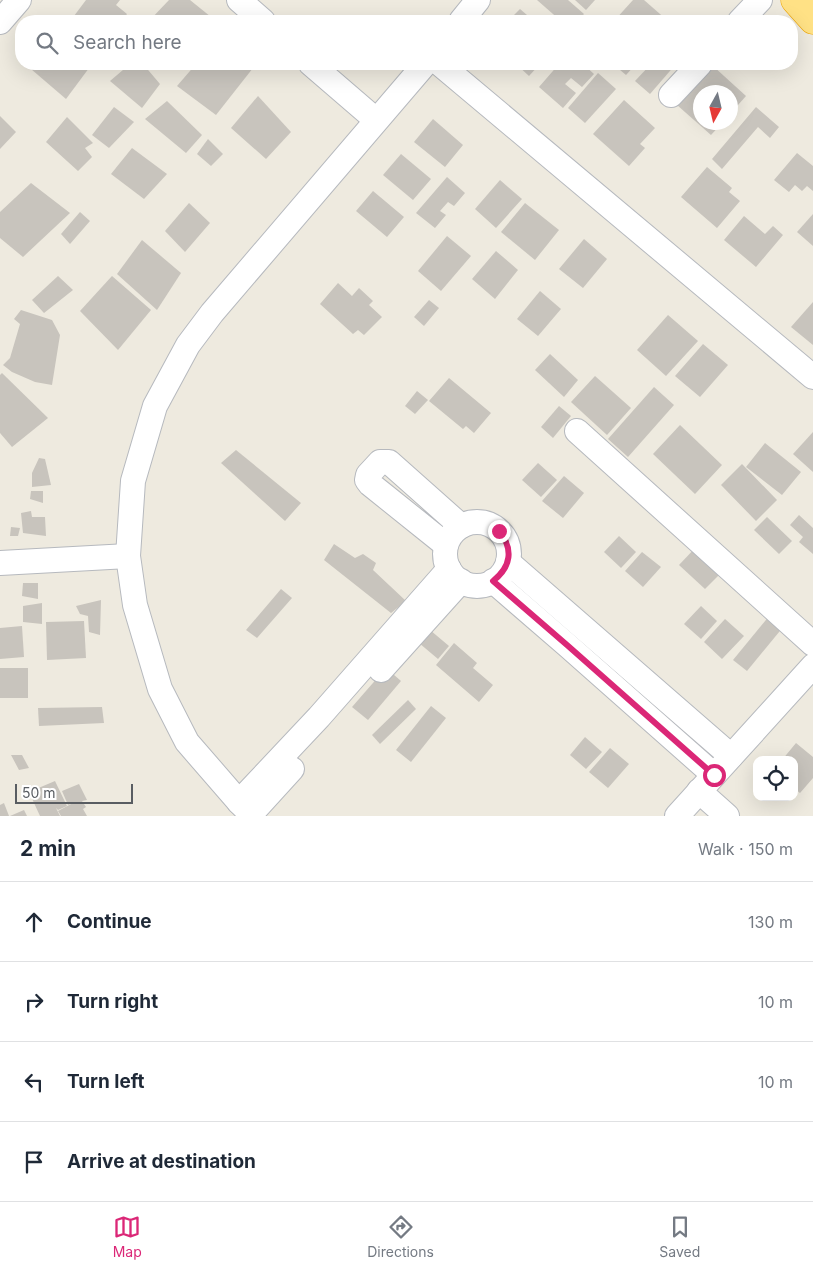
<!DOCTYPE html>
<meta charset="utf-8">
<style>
:root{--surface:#fff;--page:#f2f2f3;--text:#1f2937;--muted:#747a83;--line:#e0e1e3;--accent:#db2777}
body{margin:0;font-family:Inter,sans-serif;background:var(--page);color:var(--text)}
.controls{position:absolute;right:15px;bottom:15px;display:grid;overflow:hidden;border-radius:10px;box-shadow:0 5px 20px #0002}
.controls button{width:45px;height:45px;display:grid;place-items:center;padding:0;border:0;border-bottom:1px solid var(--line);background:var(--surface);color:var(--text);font:25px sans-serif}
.compass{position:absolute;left:693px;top:85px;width:45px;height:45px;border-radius:50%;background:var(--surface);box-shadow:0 5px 20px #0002;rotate:188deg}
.scale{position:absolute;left:15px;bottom:12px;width:118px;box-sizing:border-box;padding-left:5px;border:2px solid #595d62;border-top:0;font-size:14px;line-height:18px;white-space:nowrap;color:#595d62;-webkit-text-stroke:4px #fff;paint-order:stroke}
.stop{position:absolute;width:15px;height:15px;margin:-11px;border:4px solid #db2777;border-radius:50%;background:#fff}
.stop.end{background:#db2777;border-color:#fff;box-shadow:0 1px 5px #0008}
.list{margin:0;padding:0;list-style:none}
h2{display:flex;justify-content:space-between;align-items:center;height:65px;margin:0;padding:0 20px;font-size:21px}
h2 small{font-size:16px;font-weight:400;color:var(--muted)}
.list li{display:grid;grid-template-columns:32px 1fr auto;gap:15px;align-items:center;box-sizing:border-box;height:80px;padding:0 20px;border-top:1px solid var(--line)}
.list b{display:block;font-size:19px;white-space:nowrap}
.list em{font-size:16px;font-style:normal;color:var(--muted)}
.icon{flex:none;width:28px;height:28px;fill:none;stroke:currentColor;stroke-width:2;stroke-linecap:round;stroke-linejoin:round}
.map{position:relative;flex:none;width:813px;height:816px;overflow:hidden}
.search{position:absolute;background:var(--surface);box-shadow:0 5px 20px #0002;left:15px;right:15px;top:15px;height:55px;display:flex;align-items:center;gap:12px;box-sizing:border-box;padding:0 18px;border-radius:20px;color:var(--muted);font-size:19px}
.sheet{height:385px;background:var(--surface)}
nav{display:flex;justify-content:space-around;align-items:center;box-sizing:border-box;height:70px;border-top:1px solid var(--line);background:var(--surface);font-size:14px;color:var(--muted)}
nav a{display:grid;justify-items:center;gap:2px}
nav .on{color:var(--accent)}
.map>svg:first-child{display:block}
.building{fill:#c8c4bd}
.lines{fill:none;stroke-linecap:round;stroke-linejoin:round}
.minor-casing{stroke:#b6b9be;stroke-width:26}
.highway-casing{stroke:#eda400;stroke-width:29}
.minor{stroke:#fff;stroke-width:24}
.highway{stroke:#ffe185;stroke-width:28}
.route{stroke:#db2777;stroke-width:6}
</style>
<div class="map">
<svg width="813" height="816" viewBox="0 0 813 816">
<rect width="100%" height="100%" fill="#eeeadf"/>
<g class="building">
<polygon points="86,0 120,0 116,5 127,14 122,21 79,21 74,16"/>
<polygon points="169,0 190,0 216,21 149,21"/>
<polygon points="537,0 568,0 584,14 578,21 561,21"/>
<polygon points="575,0 595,0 586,10"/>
<polygon points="633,0 644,0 668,21 614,21"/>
<polygon points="520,9 534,21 508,21"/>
<polygon points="34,64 92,64 66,99 31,69"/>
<polygon points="130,64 143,64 160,84 142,108 110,81"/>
<polygon points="196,64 249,64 253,68 216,115 177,86"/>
<polygon points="516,64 540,64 529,76"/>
<polygon points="559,64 583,64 594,74 582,87 571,78 565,84 576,93 563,108 539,87"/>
<polygon points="613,64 636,64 626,75"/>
<polygon points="651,64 676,64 650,94 635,81"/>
<polygon points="713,66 746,96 730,114 730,92 700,92 700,122 723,122 711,135 677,105"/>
<polygon points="598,73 616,89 585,123 568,108"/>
<polygon points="258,96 291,132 266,159 231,128"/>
<polygon points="624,100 655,128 640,144 645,148 629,166 593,134"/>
<polygon points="167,101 202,135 186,153 145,119"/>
<polygon points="114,107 134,122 109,148 92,135"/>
<polygon points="756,107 779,127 770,138 758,127 722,169 712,159"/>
<polygon points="0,116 16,132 0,149"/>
<polygon points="67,117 93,143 85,148 92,157 78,171 46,142"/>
<polygon points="433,119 463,145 445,167 414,142"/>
<polygon points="208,139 223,154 211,166 197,154"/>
<polygon points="132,148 167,174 144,199 111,174"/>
<polygon points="797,153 813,166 813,191 807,186 802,191 795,185 789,192 774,180"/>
<polygon points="401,154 431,179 413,200 383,175"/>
<polygon points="707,167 732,188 729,192 740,201 717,228 681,197"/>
<polygon points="447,177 465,193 454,206 448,202 440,211 446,215 435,228 416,213"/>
<polygon points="500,180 522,199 496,228 475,209"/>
<polygon points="31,183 70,213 23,257 0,238 0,212"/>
<polygon points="373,191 404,217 387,237 356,211"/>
<polygon points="189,203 210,223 185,252 165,231"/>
<polygon points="525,203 559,230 535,260 501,232"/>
<polygon points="80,212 90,221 70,244 61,234"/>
<polygon points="813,214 813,246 797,232"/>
<polygon points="744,216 765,234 773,226 783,235 756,267 724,240"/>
<polygon points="447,236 471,256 441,291 418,271"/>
<polygon points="584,239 607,259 583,288 559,269"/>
<polygon points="142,240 181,273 157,310 117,274"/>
<polygon points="496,251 518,270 495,299 472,279"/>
<polygon points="58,276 73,290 44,313 32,300"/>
<polygon points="112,276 151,310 118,350 80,311"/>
<polygon points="338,283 352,296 359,288 373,301 369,305 382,317 364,335 358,330 353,334 320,304"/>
<polygon points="540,291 561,309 538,336 517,319"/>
<polygon points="429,300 439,308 424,326 414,317"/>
<polygon points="813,302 813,345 791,327"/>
<polygon points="21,310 52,320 60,335 52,385 35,382 12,372 3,365 10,358 20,324 14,319"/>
<polygon points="668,315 698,341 666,376 637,350"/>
<polygon points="703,344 728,365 700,397 675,376"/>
<polygon points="550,354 578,380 564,397 535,370"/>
<polygon points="2,373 48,418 12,447 0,433 0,375"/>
<polygon points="595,376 631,408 607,435 571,402"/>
<polygon points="449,378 491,413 474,433 466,426 463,429 429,401"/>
<polygon points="654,387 674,405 628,457 608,439"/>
<polygon points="417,391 428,400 415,414 405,406"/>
<polygon points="559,406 571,416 553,438 541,427"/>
<polygon points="680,425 722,465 695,494 653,454"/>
<polygon points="813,432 813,472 793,454"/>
<polygon points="765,443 801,472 782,495 746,467"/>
<polygon points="236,450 301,503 285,521 221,463"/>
<polygon points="39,458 45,459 51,485 32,487 32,473"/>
<polygon points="538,463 557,480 541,497 522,480"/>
<polygon points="742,464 777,500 756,521 721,485"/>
<polygon points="564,476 584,493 563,518 542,501"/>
<polygon points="31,491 43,491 43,503 30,499"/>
<polygon points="31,511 32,517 45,517 46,536 23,533 21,513"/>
<polygon points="799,515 813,528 813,554 799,542 803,537 790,525"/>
<polygon points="767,517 792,541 779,554 754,530"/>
<polygon points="11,527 20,528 18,536 10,536"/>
<polygon points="619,536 636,552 621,568 604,552"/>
<polygon points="334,544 355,558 363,554 376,563 373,570 406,601 391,613 324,560"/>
<polygon points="698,545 724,570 705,589 679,565"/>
<polygon points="642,552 661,567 643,587 625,571"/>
<polygon points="23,583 38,583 38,599 22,596"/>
<polygon points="281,589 292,598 257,638 246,630"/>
<polygon points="101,600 100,635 89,632 88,616 80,614 76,606"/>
<polygon points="42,603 42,624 23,622 23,606"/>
<polygon points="701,606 717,621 701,639 684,624"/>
<polygon points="770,615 784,626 747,671 733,660"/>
<polygon points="725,619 744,636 722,659 704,642"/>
<polygon points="84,621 86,658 47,660 46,622"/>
<polygon points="22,626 24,657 0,659 0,628"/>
<polygon points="430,630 449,646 438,659 419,643"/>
<polygon points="454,643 477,663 473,668 493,685 479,702 436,665"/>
<rect x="0" y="668" width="28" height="30"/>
<polygon points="386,668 401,681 368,720 352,707"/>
<polygon points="408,700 416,709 380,744 372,735"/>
<polygon points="431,706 446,718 411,762 396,750"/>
<polygon points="102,707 104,723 39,726 38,708"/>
<polygon points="585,737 602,752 586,769 570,755"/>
<polygon points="796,743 813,757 813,778 800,793 794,788 794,760 782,760"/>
<polygon points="610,748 629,764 608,788 589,772"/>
<polygon points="11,755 22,755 29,768 19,770"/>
<polygon points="55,781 67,806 58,810 56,808 60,816 40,816 29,792"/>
<polygon points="79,784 87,800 82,801 86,807 83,809 87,816 61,816 58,811 73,803 68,805 62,791"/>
<polygon points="4,803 9,816 0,816 0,805"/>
<polygon points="24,810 27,816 10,816"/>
</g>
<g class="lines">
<defs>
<g id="minor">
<polyline points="239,0 263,21"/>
<polyline points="461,21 478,0"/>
<polyline points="740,21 760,0"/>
<polyline points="0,22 19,0"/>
<polyline points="311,64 376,120"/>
<polyline points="440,64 813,377"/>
<polyline points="671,95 700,64"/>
<polyline points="577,431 813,644"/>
<circle cx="477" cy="554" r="32"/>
<polyline points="446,545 370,484 367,480 368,475 380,462 389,462 461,526"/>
<polyline points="508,562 731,756"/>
<polyline points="0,563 128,556"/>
<polyline points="493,581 567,645 714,775"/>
<polyline points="381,670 461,581"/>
<polyline points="699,791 727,816"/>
<polyline points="239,802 319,717 449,569"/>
<polyline points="251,814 292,769"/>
<polyline points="253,816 239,802 187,742 160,689 135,605 128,556 133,481 155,406 188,345 212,313 425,64"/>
<polyline points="677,816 813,666"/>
</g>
<polyline id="highway" points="795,0 813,20"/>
</defs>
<use href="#minor" class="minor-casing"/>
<use href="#highway" class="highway-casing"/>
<use href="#minor" class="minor"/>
<use href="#highway" class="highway"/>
</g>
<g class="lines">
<path class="route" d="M499 531C514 549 511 567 493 581L567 645 714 775"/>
</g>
</svg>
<div class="controls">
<button><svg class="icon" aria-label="locate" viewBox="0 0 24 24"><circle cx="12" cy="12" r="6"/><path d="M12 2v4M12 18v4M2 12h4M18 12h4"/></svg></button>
</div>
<svg class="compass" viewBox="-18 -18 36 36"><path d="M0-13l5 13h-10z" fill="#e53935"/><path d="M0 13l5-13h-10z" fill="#747a83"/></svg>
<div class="scale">50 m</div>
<div class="stop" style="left:714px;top:775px"></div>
<div class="stop end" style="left:499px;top:531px"></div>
<div class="search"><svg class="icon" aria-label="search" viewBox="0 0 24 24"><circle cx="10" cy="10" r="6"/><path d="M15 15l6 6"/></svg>Search here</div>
</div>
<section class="sheet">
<h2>2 min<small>Walk · 150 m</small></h2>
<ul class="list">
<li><svg class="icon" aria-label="ahead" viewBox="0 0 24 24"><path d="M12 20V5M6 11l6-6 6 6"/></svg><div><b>Continue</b></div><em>130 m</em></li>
<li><svg class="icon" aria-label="right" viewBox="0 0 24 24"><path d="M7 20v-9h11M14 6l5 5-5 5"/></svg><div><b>Turn right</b></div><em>10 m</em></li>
<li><svg class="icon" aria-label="left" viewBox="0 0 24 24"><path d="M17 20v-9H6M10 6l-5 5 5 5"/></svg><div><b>Turn left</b></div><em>10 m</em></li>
<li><svg class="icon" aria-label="arrive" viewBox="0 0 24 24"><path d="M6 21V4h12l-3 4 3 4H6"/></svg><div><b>Arrive at destination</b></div></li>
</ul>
</section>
<nav>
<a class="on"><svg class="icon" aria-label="map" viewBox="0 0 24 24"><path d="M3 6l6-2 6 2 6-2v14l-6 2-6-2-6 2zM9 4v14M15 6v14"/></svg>Map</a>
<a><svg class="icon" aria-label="directions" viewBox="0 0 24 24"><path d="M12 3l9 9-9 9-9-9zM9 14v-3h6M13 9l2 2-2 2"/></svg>Directions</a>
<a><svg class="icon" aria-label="saved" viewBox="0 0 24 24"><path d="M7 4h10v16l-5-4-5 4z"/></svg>Saved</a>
</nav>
